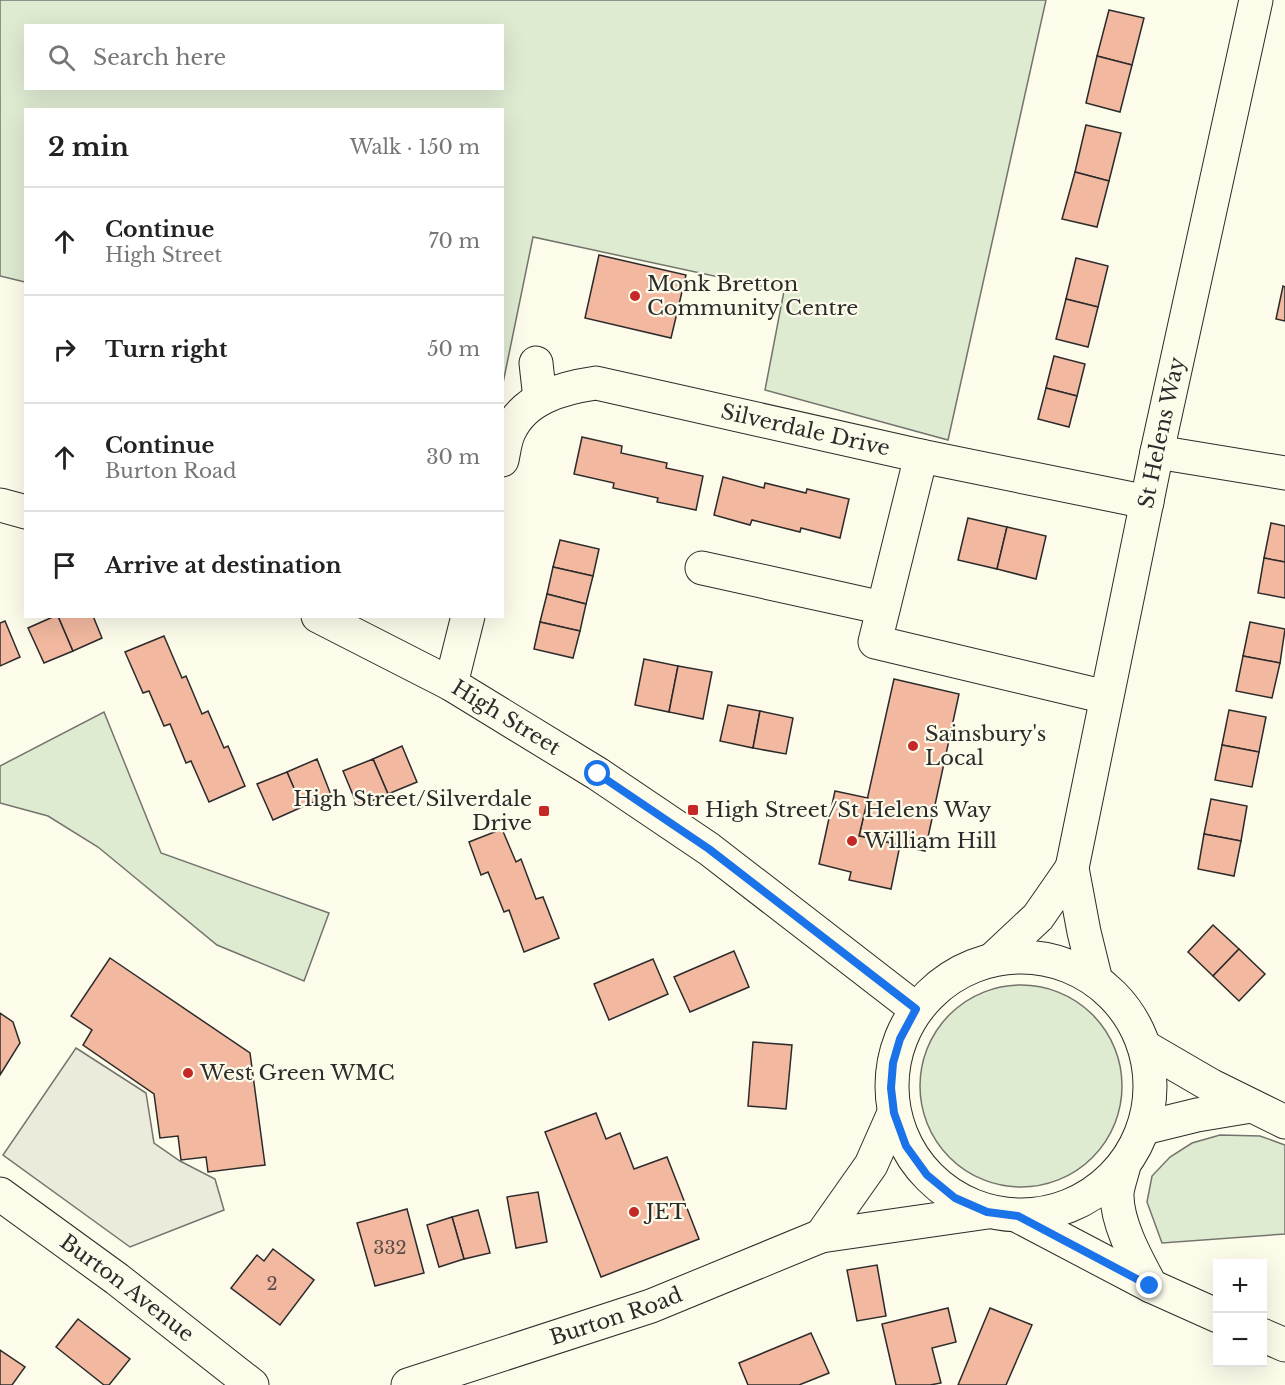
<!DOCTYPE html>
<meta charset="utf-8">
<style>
:root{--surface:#fff;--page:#f6f6f6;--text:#222;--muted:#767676;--line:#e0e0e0}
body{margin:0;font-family:"Libre Baskerville",serif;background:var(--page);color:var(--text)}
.controls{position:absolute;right:18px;bottom:18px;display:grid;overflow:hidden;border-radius:0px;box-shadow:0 6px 24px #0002}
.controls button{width:54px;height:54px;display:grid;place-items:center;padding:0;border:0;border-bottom:2px solid var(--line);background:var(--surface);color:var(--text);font:30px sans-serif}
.stop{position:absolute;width:18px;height:18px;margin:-14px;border:4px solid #1a73e8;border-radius:50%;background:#fff}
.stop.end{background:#1a73e8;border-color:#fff;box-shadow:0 2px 6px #0008}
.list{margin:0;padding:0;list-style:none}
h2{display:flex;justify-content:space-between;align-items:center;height:78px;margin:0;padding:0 24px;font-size:26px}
h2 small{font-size:20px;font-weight:400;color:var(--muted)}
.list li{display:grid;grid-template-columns:39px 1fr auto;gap:18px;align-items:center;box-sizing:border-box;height:108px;padding:0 24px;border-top:2px solid var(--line)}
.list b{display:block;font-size:22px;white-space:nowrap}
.list p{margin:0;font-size:20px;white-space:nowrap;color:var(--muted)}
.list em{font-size:20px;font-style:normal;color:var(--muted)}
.icon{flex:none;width:33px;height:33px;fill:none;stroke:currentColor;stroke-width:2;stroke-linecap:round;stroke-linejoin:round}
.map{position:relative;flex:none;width:1285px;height:1385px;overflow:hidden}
.search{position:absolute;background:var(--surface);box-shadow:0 6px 24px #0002;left:24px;top:24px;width:480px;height:66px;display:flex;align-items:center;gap:15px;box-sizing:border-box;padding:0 21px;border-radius:0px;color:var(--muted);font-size:22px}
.panel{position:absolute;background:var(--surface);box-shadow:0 6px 24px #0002;left:24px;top:108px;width:480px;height:510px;border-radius:0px}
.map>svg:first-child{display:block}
.green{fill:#deebd1;stroke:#74746e;stroke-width:1.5;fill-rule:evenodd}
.parking{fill:#eceadb;stroke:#74746e;stroke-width:1.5}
.building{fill:#f2b8a0;stroke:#2b2b2b;stroke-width:1.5}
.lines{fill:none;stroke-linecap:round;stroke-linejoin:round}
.minor-casing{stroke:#2b2b2b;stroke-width:35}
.minor{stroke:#fdfbea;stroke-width:33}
.route{stroke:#1a73e8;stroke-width:8}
.poi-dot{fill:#c62828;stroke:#fdfbea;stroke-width:2}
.labels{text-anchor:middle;stroke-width:4.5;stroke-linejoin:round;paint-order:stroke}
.number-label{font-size:18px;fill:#5d4e48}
.poi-label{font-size:21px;fill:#2b2b2b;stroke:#fdfbea;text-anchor:start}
.street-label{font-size:21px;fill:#2b2b2b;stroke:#fdfbea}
</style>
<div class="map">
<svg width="1285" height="1385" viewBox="0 0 1285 1385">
<rect width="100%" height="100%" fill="#fdfbea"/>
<g class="green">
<path d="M0 0H1046L948 440 765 390 784 291 533 237 503 383 502 110H26L25 282 0 276ZM26 26H502V88H26Z"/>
<polygon points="104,712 161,853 329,913 304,981 217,945 98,847 48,816 0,803 0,766"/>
<circle cx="1021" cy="1086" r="101"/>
<polygon points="1220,1135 1260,1136 1285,1145 1285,1234 1162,1243 1147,1202 1152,1176 1170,1157 1192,1143"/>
</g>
<polygon class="parking" points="76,1048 146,1093 154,1143 180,1161 215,1179 224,1210 130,1247 3,1155"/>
<g class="building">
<polygon points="1109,10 1144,18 1132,65 1097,56"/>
<polygon points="1097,56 1132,65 1120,112 1086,103"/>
<polygon points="1086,125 1121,133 1109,181 1075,172"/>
<polygon points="1075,172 1109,181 1097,227 1062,219"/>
<polygon points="599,255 686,275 671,338 585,318"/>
<polygon points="1076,258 1108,266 1098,307 1066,299"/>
<polygon points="1283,286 1285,287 1285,321 1276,319"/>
<polygon points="1066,299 1098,307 1088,347 1056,339"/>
<polygon points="1054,356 1085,364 1077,396 1046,388"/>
<polygon points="1046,388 1077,396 1069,427 1038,419"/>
<polygon points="582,437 622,446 621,453 667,463 666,468 703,476 696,510 657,502 658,498 613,488 614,483 574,474"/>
<polygon points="723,477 764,488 765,483 806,493 807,489 849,499 840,538 801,528 800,532 752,520 750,525 714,515"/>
<polygon points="968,518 1007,527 997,569 958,560"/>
<polygon points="1271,523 1285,526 1285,562 1264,558"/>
<polygon points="1007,527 1046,536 1036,579 997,569"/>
<polygon points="560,540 599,549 593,576 553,567"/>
<polygon points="1264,558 1285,562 1285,598 1258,593"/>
<polygon points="553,567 593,576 586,604 547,594"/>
<polygon points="547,594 586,604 580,631 540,622"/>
<polygon points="55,616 58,616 73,651 44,663 28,628"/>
<polygon points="58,616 93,616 102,638 73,651"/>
<polygon points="5,621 20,657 0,666 0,623"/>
<polygon points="540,622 580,631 573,658 534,649"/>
<polygon points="1250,622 1285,629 1280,663 1243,656"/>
<polygon points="164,636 182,678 186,676 202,714 208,711 224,748 228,746 245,786 209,802 191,761 186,763 170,724 164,726 149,691 143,693 125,652"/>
<polygon points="1243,656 1280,663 1272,698 1236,691"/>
<polygon points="644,659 678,666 669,712 635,705"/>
<polygon points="678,666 712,672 703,719 669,712"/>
<polygon points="894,679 959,694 925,851 859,836"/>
<polygon points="728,705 760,711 753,748 720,741"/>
<polygon points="1229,710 1266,717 1259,752 1222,745"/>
<polygon points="760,711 793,718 786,754 753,748"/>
<polygon points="1222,745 1259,752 1252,787 1215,780"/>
<polygon points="402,746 417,782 388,794 373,759"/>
<polygon points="317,759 331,795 302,807 287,772"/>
<polygon points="373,759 388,794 358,807 343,771"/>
<polygon points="287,772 302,807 273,820 257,784"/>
<polygon points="835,791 868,798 859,836 900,845 891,889 849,880 851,872 819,864"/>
<polygon points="1211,799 1247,806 1241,841 1204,834"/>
<polygon points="502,829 516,862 521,859 536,899 543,897 559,938 524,952 509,910 504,912 488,872 481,875 469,842"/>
<polygon points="1204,834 1241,841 1234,876 1198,869"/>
<polygon points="1213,925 1239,949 1213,976 1188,952"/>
<polygon points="1239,949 1265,974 1239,1001 1213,976"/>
<polygon points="734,951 749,987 690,1012 674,977"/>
<polygon points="110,958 250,1053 265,1165 208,1172 206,1157 181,1160 178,1136 160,1138 154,1094 83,1045 92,1030 71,1016"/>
<polygon points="653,959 668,994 609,1020 594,984"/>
<polygon points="0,1013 13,1022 20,1043 0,1075"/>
<polygon points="753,1042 792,1045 786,1109 748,1106"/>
<polygon points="596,1113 606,1139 620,1133 634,1169 667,1157 699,1239 601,1277 545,1132"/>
<polygon points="538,1192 547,1242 516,1248 507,1197"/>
<polygon points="407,1209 424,1273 375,1286 357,1223"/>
<polygon points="478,1210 490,1253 464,1259 452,1217"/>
<polygon points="452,1217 464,1259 439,1267 427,1225"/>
<polygon points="273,1249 314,1280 280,1325 231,1288 257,1255 264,1261"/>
<polygon points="877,1265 886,1316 857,1321 847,1270"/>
<polygon points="948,1308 956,1342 932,1348 941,1383 930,1385 896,1385 882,1324"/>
<polygon points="990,1308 1032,1325 1006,1385 958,1385"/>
<polygon points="78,1319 130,1359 109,1385 104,1385 56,1347"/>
<polygon points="811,1333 829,1373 799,1385 748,1385 739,1363"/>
<polygon points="0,1350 25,1367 12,1385 0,1385"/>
</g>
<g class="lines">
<defs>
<g id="minor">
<polyline points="536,363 540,399"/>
<polyline points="1157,452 1285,473"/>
<polyline points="921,456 875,642 1106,697"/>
<path id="s1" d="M502 460C504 451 505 440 509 432 524 398 562 388 596 383L921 456 1147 502"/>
<polyline points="0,505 26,512"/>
<polyline points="702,568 883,608"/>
<path id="s2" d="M318 616 451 684 598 774 709 849 916 1009"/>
<polyline points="451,684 468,616"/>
<circle cx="1021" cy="1086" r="129"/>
<polyline points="992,960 1038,917 1072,868"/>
<path id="s3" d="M1096 981 1084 932 1072 868 1157 452 1256 0"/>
<polyline points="1145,1047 1212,1086 1285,1122"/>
<polyline points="1144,1128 1197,1115 1251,1106"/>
<path d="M1124 1165C1122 1174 1118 1184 1117 1193 1116 1223 1137 1260 1151 1286"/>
<path id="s4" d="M0 1194 117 1279 252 1385"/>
<polyline points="1018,1216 1151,1286 1218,1316"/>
<polyline points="821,1236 871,1165 894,1113"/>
<polyline points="1262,1335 1285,1345"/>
<path id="s5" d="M408 1385 651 1306 821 1236 988 1212"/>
</g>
</defs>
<use href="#minor" class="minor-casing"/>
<use href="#minor" class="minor"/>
</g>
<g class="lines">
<polyline class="route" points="598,774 709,849 916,1009 900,1039 893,1063 891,1088 894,1113 906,1146 927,1175 955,1198 987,1212 1018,1216 1150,1286"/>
</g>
<g class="poi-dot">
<circle cx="635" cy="296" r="6"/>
<circle cx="913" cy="746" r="6"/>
<rect x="687" y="804" width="12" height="12" rx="3"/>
<rect x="538" y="805" width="12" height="12" rx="3"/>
<circle cx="852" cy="841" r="6"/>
<circle cx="188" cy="1073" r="6"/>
<circle cx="634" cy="1212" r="6"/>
</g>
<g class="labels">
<g class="number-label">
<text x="390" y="1254">332</text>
<text x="272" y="1290">2</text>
</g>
<g class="poi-label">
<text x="647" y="291">Monk Bretton<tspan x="647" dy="24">Community Centre</tspan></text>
<text x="925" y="741">Sainsbury's<tspan x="925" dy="24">Local</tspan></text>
<text x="532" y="806" text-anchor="end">High Street/Silverdale<tspan x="532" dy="24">Drive</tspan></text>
<text x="705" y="817">High Street/St Helens Way</text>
<text x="864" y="848">William Hill</text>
<text x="200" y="1080">West Green WMC</text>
<text x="646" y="1219">JET</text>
</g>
<g class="street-label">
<text dy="7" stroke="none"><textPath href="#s1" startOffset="348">Silverdale Drive</textPath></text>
<text dy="7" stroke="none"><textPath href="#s3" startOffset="560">St Helens Way</textPath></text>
<text dy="7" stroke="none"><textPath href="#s2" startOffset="214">High Street</textPath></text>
<text dy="7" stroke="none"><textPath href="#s4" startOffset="158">Burton Avenue</textPath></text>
<text dy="7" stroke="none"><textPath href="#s5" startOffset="219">Burton Road</textPath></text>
</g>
</g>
</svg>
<div class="controls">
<button>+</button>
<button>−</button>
</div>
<div class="stop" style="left:598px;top:774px"></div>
<div class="stop end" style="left:1150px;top:1286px"></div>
<div class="search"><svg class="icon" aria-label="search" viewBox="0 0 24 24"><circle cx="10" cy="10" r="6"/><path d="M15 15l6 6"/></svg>Search here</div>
<section class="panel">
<h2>2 min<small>Walk · 150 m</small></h2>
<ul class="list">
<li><svg class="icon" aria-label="ahead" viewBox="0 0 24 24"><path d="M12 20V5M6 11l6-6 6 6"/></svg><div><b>Continue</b><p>High Street</p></div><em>70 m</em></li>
<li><svg class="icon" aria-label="right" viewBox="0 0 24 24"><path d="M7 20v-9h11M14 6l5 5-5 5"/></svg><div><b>Turn right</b></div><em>50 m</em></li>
<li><svg class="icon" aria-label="ahead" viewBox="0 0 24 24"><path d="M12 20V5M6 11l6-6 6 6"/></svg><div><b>Continue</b><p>Burton Road</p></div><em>30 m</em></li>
<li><svg class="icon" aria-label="arrive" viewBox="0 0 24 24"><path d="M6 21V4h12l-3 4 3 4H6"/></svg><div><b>Arrive at destination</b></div></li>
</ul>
</section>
</div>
